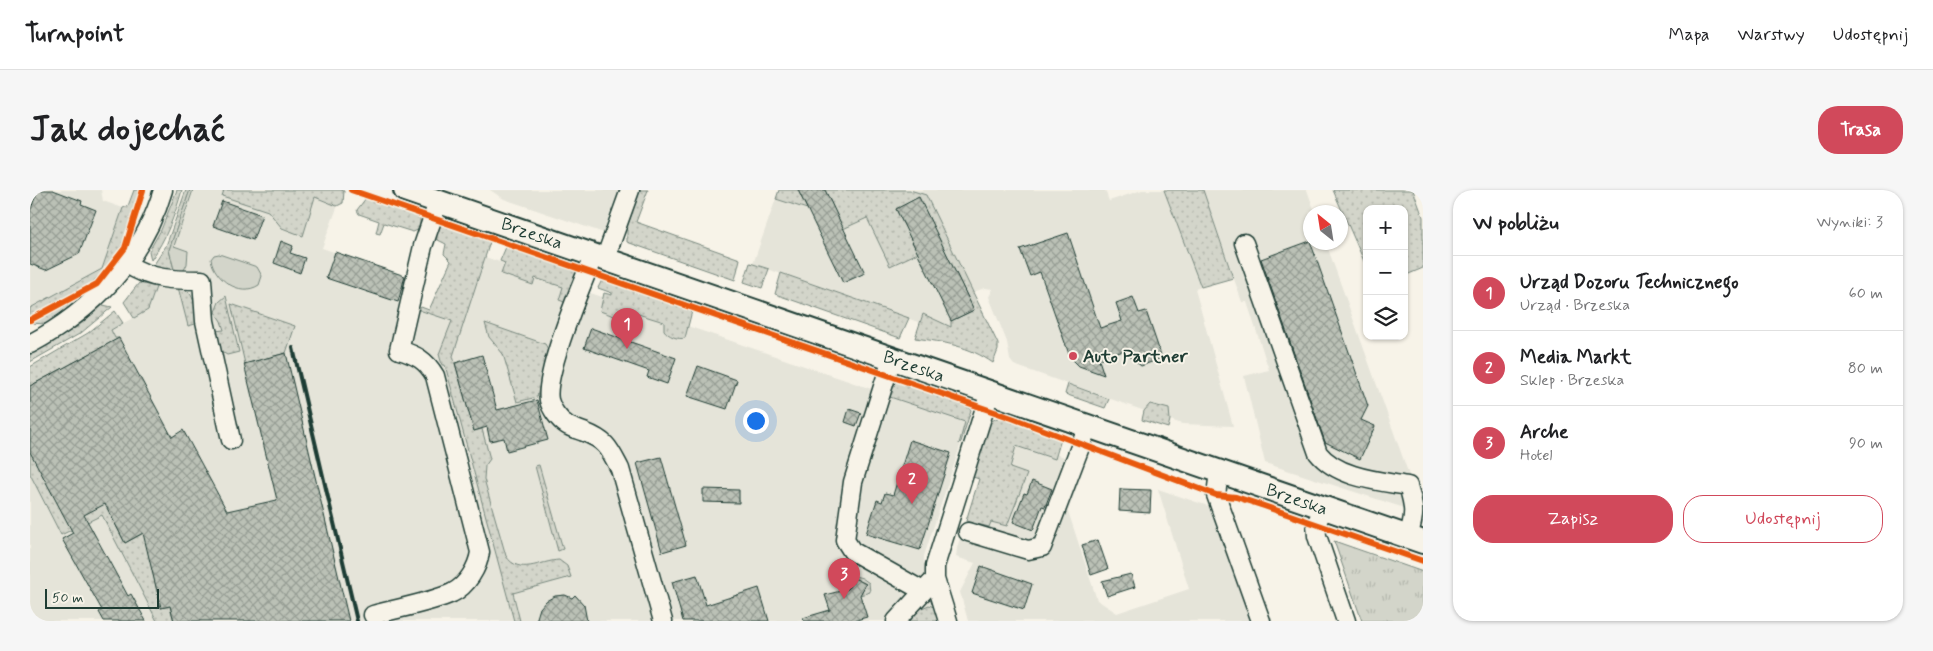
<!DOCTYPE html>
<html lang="pl">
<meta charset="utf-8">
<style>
:root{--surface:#fff;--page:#f6f6f6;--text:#202124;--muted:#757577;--line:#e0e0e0;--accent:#d1495b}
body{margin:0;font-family:Mynerve,sans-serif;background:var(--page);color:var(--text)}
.controls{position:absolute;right:15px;top:15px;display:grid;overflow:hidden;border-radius:10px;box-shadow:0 1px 4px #0004}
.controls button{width:45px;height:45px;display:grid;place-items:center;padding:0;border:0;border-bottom:1px solid var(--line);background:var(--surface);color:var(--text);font:25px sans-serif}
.compass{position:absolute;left:1273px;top:15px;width:45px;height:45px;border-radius:50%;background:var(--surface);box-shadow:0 1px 4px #0004;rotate:330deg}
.scale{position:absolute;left:15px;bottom:12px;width:114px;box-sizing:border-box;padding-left:5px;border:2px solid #1f3d34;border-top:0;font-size:14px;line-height:18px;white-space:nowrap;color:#1f3d34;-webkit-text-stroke:4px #f7f3e8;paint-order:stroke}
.you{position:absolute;left:725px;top:230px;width:18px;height:18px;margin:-12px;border:4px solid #fff;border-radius:50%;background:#1a73e8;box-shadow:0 0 0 8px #1a73e833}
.badge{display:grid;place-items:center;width:32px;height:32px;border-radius:50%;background:var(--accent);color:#fff;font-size:16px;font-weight:700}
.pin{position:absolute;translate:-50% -41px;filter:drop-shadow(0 1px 2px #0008)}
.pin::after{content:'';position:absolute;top:26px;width:18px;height:15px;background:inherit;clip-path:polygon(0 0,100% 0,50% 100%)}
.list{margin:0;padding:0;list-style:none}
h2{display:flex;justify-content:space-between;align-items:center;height:65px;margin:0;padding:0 20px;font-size:21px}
h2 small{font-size:16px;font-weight:400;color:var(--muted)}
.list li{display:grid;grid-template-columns:32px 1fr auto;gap:15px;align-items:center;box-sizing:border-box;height:75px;padding:0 20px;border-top:1px solid var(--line)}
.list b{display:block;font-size:19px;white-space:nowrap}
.list p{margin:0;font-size:16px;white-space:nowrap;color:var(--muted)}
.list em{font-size:16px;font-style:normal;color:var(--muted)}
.actions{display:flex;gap:10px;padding:15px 20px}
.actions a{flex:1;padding:11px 0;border:1px solid var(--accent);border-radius:20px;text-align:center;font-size:18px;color:var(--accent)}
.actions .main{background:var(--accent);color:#fff}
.icon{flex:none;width:28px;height:28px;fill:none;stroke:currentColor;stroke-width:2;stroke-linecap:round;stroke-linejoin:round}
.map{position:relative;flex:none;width:1393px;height:431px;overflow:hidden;border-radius:20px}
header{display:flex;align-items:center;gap:30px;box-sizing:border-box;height:70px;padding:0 25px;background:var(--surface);border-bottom:1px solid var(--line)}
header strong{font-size:24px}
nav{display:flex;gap:28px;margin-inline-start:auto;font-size:18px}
.intro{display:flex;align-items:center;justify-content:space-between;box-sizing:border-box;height:120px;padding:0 30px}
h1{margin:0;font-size:35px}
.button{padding:12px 22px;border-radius:20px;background:var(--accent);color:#fff;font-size:18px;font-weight:700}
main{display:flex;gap:30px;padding:0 30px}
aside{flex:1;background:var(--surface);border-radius:20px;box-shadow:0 1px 4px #0004}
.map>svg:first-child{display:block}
.built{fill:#e5e4d9}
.grass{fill:url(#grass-dots);stroke:#79897f}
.park{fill:url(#park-tufts);stroke:#79897f}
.garden{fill:#d3d5ca;stroke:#79897f}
.building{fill:url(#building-cross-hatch);stroke:#1f3d34}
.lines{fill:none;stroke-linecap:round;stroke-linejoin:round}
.minor-casing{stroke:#1f3d34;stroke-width:21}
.major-casing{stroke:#1f3d34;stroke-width:26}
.minor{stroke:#f7f3e8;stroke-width:18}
.major{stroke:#f7f3e8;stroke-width:22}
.rail{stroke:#1f3d34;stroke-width:4}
.cycleway-casing{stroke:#f7f3e8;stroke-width:9}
.cycleway{stroke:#e8590c;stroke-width:6}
.poi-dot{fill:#d1495b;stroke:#f7f3e8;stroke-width:2}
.labels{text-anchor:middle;stroke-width:4;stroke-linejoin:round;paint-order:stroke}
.street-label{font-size:18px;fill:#1f3d34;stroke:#f7f3e8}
.poi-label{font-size:18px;font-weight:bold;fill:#1f3d34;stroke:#f7f3e8;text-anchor:start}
</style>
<header>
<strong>Turnpoint</strong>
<nav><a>Mapa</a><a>Warstwy</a><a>Udostępnij</a></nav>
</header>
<div class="intro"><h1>Jak dojechać</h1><a class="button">Trasa</a></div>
<main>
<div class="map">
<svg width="1393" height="431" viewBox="0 0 1393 431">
<defs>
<pattern id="grass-dots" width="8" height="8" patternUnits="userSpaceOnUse" patternTransform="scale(1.25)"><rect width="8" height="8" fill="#d3d5ca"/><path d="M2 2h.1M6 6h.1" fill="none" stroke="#b5b8ae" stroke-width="1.8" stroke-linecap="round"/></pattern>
<pattern id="park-tufts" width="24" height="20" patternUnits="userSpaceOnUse" patternTransform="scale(1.25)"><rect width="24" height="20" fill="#d3d5ca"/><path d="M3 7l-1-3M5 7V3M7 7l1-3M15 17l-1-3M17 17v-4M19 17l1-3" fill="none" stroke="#b5b8ae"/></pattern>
<pattern id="building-cross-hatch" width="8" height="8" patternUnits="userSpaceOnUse" patternTransform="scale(1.25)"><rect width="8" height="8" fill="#bbc1b6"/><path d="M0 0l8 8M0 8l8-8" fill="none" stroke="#979e95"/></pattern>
</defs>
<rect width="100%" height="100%" fill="#f7f3e8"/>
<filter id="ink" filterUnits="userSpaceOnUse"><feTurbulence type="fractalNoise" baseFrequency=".02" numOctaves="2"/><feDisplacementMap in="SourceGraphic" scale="10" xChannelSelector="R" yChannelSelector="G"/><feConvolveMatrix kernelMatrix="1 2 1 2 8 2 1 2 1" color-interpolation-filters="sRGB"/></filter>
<g filter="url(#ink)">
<g class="built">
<polygon points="0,0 71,0 73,11 93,18 72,79 0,118"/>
<polygon points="160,0 264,0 308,15 292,58 377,87 368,112 389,120 400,123 452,66 938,232 894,366 894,377 913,431 0,431 0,183 118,120"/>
<polygon points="460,0 590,0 574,43 474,9"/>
<polygon points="749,0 1075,0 1079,11 1112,0 1134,0 1171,97 1165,99 1203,236 1152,234 984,175 980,170 977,152 959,107 963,99 955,98 943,102 968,154 891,133 723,74"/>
<polygon points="1173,0 1277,0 1285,22 1280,22 1280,52 1296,53 1393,324 1235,273 1214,186 1239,180 1217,112 1212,112"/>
<polygon points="964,243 1055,274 1038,321 1067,410 1087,423 1159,399 1128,299 1178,316 1186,325 1223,431 938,431 930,402 945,373 926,367 927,358"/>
</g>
<g class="grass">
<polygon points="104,0 110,0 98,45 82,71 58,97 0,128 0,118 72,79 93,18 98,16"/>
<path d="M147 0H152C145 25 136 49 121 70L119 61 131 40Z"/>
<polygon points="156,0 160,0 139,60 145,83 127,80 123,76 136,56"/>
<polygon points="194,0 311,0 314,1 313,13 307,16 285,7 273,46 252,38 238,21 192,6"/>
<polygon points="610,0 618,0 606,32 710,69 705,90 597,52 597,37"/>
<polygon points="749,0 768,0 777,19 746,9"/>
<path d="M795 0H880L896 5 968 154V160L963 173C939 156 914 152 885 148L893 124 921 137V131L944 120 889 8 866 19 888 63 860 76 837 28 813 39Z"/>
<polygon points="1134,0 1173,0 1203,88 1171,97"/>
<polygon points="1303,0 1383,0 1393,27 1393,78 1374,86 1374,19 1337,19 1337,78"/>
<polygon points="336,8 390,27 390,39 383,42 354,33 350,44 346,43 349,31 329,24 327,20"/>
<path d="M410 34 460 52 423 166 444 241 452 239 460 269 455 276 454 289 476 366C489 386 510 371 529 370L537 376 541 387 483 403 490 431H484L415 175H412L409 164 422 131 389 120 391 117 399 120 421 71 414 64 416 54 404 48 406 38Z"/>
<polygon points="476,57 547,82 537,113 529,110 533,97 505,88 503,95 471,84 475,73 470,71"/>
<polygon points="720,73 739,79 732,98 714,92"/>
<polygon points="751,83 879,128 870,148 745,104"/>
<path d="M572 90 662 121 655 148C648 150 638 146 634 140V132L608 124 605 130 598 131 570 121 574 103 582 105V103L568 98Z"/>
<polygon points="109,93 126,97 118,120 104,128 94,112"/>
<path d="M148 97C166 101 164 116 169 133L158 136Z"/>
<polygon points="61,100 17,134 0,133"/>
<polygon points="196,106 209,162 197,165 189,160 185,141 194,140 191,131 185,122 189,112"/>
<polygon points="201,114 265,136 256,163 215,174"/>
<polygon points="73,115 82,117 51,143 0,172 0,164 47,137"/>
<polygon points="85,121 93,133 81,140 85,148 89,148 0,196 0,177 58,143"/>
<polygon points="455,133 515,154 518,159 507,207 487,212 473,164 459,147"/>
<polygon points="865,191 939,217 941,220 931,252 929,254 935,232 860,207"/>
<polygon points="1038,194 1079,209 1075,218 1035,204"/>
<polygon points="1120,214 1139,219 1140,230 1138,238 1112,230 1114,221"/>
<polygon points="969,227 1031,249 1025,269 986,256 980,278 997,284 977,336 961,332 959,337 936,331 949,289 940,286 958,233"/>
<polygon points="0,262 75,314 95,353 123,338 118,362 131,418 140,416 144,431 127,431 72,325 31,345 0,284"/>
<polygon points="509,275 533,359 528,361 505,276"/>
<polygon points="815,383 832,388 839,393 840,402 830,405 836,394 824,388 818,399 811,401 809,396 801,392 804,387"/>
<polygon points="899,415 906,418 912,431 880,431 887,420"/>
</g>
<polygon class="park" points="1304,351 1393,382 1393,431 1332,431"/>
<g class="garden">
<polygon points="160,0 163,0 144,56 158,61 157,74 154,80 145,83 139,60"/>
<path d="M189 64 227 77 232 86 229 95C209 108 184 88 181 69L184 65Z"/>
</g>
<g class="building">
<polygon points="8,0 23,0 52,11 51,14 66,20 49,64 16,80 0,74 0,21"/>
<polygon points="768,0 795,0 835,83 813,93"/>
<polygon points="889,7 944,120 921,131 866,19"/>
<polygon points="192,11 232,25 223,50 183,36"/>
<polygon points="1038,43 1070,138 1092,131 1086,113 1103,107 1109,123 1116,121 1132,168 1111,176 1093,161 1069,170 1074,185 1049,176 1040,167 1010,82 1000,86 990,59"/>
<polygon points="251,51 263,56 260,63 275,68 270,83 244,73"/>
<polygon points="1280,51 1338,216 1331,230 1345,236 1330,269 1295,252 1231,69"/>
<polygon points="305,62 375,86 368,112 296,88"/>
<polygon points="561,138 646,168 637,194 617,187 619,181 554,158"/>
<polygon points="89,148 142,247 153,240 197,321 247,310 214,174 256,163 319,431 144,431 140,416 131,418 113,343 95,353 75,314 54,325 98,406 101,404 116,431 74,431 69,422 72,420 32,349 43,343 0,262 0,196"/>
<polygon points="452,165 467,220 507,210 518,250 477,261 474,248 460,251 457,237 444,241 425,173"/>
<polygon points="668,176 707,190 697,219 657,206"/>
<polygon points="819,219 831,223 826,236 815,232"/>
<polygon points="880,250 921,263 890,360 836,344 847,310 852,312 855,303 863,305"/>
<polygon points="631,267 656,355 632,362 607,273"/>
<polygon points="1002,291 1022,299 1015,317 1012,316 1003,340 983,332 994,303 997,304"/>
<polygon points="673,299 709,300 709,313 673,312"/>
<polygon points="1090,299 1121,300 1120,323 1089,321"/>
<polygon points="1068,350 1078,379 1061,385 1052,355"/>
<polygon points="951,376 1002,394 994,420 942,403"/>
<polygon points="1101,384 1105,397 1077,406 1072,391"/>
<polygon points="667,385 676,415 729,398 739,431 653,431 642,392"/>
<polygon points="824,388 836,394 830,405 837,427 823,431 774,431 773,428 800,420 795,405 818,399"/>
<polygon points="535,405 542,408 545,405 554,415 557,431 506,431 510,418 516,411 525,406"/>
</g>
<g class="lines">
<defs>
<g id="minor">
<path d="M1214 53 1288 263C1308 288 1349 291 1378 296 1385 318 1385 325 1378 347"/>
<path d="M564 65C552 93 514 184 519 210 521 219 529 230 537 235 541 238 549 240 554 242 577 251 579 258 590 279L633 431"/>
<polyline points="575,69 600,0"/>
<path d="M97 74C121 90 144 90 172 90L175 131 201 250"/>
<path d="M0 154C62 121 113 69 133 0"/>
<polyline points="862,168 823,292 815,350 822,361 893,401"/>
<polyline points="1189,282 1186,305 1231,431"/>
<polyline points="1294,318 1286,334 1287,346 1316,431"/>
<polyline points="938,342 998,360 1012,357 1058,236"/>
<path d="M343 425C368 418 399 413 422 403 437 396 448 377 450 362L405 186C396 170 386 165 369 160L393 56 408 12"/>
<polyline points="866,431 901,393"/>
<polyline points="918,431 905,389 905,376 960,202"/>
</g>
<polyline id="major" points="375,0 1393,352"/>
</defs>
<use href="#minor" class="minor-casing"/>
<use href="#major" class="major-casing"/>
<use href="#minor" class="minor"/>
<use href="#major" class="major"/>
<polyline class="rail" points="263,158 327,431"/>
<defs>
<g id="cycleway">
<polyline points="321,0 982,228 1186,305 1206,307 1234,316 1393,371"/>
<polyline points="0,130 67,94 95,58 113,0"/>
</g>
</defs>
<use href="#cycleway" class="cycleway-casing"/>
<use href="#cycleway" class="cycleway"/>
</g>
</g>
<circle class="poi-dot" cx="1043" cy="166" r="5"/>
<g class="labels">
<g class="street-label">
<text transform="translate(502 43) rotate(19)" y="6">Brzeska</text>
<text transform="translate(884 176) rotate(19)" y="6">Brzeska</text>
<text transform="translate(1267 309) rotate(19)" y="6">Brzeska</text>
</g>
<g class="poi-label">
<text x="1053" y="172">Auto Partner</text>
</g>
</g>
</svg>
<div class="controls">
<button>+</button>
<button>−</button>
<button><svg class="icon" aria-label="layers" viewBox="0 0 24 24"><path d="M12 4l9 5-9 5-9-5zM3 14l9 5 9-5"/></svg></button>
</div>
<svg class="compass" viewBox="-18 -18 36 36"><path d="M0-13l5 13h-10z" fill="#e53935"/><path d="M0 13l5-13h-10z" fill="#757577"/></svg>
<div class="scale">50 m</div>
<div class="you"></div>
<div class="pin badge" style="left:597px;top:159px">1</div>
<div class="pin badge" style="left:882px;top:314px">2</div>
<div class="pin badge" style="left:814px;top:409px">3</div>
</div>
<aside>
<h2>W pobliżu<small>Wyniki: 3</small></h2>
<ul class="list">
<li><span class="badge">1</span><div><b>Urząd Dozoru Technicznego</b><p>Urząd · Brzeska</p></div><em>60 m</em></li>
<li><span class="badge">2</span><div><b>Media Markt</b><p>Sklep · Brzeska</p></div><em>80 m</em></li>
<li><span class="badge">3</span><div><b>Arche</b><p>Hotel</p></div><em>90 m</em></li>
</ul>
<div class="actions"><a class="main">Zapisz</a><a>Udostępnij</a></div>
</aside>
</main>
